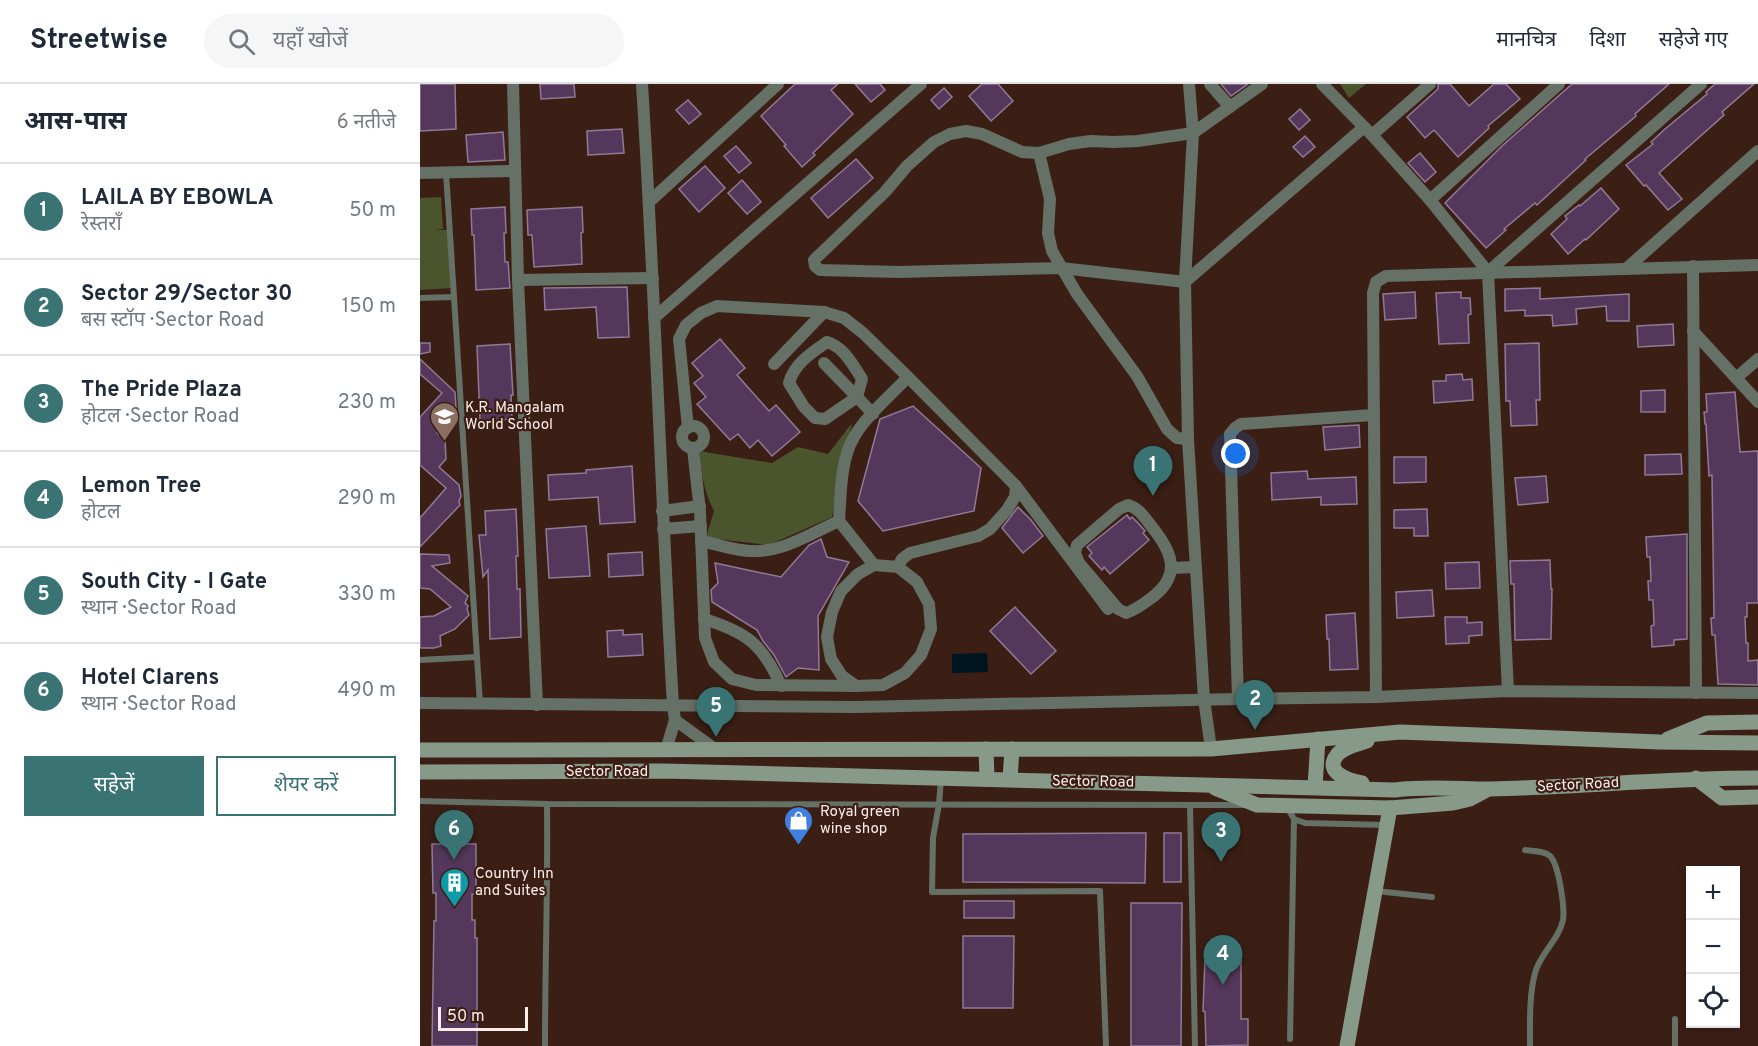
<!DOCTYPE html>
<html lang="hi">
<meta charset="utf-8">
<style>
:root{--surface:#fff;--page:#f6f6f7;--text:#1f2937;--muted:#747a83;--line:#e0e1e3;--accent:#397374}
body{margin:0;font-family:Overpass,"Noto Sans Devanagari",sans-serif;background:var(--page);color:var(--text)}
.controls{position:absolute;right:18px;bottom:18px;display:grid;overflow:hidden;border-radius:0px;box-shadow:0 3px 9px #0003}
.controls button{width:54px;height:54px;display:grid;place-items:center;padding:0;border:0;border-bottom:2px solid var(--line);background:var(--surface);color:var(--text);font:30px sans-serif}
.scale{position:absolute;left:18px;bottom:15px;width:90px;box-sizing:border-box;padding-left:6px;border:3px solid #fdece7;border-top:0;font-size:16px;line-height:21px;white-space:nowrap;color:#fdece7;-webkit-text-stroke:4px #3b1f15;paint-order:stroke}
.you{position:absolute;left:816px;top:370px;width:21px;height:21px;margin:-15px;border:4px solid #fff;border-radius:50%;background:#1a73e8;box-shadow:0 0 0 9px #1a73e833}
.badge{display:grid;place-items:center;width:39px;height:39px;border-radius:50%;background:var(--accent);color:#fff;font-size:20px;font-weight:700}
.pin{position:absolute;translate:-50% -50px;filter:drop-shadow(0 2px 3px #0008)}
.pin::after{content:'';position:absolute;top:32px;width:21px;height:18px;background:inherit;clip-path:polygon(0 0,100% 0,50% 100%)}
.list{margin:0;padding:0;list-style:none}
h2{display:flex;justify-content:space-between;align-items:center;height:78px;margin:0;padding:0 24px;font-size:26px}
h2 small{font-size:20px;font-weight:400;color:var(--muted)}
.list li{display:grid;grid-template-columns:39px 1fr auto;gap:18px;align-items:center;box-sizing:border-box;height:96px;padding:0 24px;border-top:2px solid var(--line)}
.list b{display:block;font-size:22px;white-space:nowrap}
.list p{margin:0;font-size:20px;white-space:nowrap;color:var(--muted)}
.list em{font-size:20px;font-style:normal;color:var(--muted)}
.actions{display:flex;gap:12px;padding:18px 24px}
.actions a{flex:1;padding:14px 0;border:2px solid var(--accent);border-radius:0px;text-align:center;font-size:21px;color:var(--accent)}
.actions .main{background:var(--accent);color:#fff}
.icon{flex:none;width:33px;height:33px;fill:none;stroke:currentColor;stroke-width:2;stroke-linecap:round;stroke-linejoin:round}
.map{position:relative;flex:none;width:1338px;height:962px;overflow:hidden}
header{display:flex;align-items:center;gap:36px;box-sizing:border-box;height:84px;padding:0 30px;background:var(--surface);border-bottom:2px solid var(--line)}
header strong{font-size:28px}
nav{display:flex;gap:33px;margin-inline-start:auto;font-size:21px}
.search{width:420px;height:54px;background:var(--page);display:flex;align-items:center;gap:15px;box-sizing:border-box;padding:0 21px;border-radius:33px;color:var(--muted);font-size:22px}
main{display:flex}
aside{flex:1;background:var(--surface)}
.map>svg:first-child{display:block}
.green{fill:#4b552d}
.water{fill:#001522}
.building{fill:#55375b;stroke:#907a95;stroke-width:1.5}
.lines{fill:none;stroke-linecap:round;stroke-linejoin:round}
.lane{stroke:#657166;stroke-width:6}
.street{stroke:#657166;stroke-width:12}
.secondary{stroke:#879a89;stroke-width:15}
.labels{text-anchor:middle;stroke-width:4.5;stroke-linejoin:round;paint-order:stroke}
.poi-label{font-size:15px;fill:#fdece7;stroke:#3b1f15;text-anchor:start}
.street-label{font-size:15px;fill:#fdece7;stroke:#3b1f15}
</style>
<header>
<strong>Streetwise</strong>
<div class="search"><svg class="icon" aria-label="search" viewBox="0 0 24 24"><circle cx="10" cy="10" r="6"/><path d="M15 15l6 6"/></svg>यहाँ खोजें</div>
<nav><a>मानचित्र</a><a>दिशा</a><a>सहेजे गए</a></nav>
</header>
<main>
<aside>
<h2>आस-पास<small>6 नतीजे</small></h2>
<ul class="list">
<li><span class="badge">1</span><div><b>LAILA BY EBOWLA</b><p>रेस्तराँ</p></div><em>50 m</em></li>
<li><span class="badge">2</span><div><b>Sector 29/Sector 30</b><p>बस स्टॉप · Sector Road</p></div><em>150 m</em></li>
<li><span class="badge">3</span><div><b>The Pride Plaza</b><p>होटल · Sector Road</p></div><em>230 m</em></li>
<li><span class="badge">4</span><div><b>Lemon Tree</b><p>होटल</p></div><em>290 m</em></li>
<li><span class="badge">5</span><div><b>South City - I Gate</b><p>स्थान · Sector Road</p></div><em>330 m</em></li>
<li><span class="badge">6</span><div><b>Hotel Clarens</b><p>स्थान · Sector Road</p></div><em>490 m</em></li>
</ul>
<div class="actions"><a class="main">सहेजें</a><a>शेयर करें</a></div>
</aside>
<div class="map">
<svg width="1338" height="962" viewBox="0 0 1338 962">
<rect width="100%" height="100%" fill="#3b1f15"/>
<g class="green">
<polygon points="920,0 946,0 929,14"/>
<polygon points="21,113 23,145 15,146 28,146 32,204 0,206 0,114"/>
<path d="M432 339 412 433 349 461 288 454 287 450 294 427C284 407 281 389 279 367L352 379 378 363 408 370Z"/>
</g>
<polygon class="water" points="567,569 568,588 532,589 532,570"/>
<g class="building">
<polygon points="0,0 35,0 36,45 0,47"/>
<polygon points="120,0 154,0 155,13 121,15"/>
<polygon points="375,0 418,0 411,6 433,30 393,69 395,71 382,83 364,62 366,61 341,32"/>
<polygon points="435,0 460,0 465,6 451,18"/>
<polygon points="562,0 578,0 593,17 571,37 549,12"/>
<polygon points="801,0 828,0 811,12"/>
<polygon points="1018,0 1030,0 1049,22 1074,0 1086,0 1100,15 1068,42 1069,44 1038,73 1014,46 1005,54 987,33 1018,5"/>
<polygon points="1152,0 1249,0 1215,30 1216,32 1165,75 1166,76 1117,121 1115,119 1084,145 1086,146 1066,164 1025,119 1083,61"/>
<polygon points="1295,0 1334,0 1302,28 1304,31 1239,89 1262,115 1248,126 1226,101 1224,102 1206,81 1233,60 1231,58 1245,45 1287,10 1286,8"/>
<polygon points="524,4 532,13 519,25 511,16"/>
<polygon points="268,16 281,30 269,40 256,26"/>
<polygon points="880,25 890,36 879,46 869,35"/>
<polygon points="202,45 204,69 168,71 167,47"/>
<polygon points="83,48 85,76 48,78 46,51"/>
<polygon points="885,52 895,63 883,73 873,63"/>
<polygon points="316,62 331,79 319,89 304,72"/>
<polygon points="1000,69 1016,88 1005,98 988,79"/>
<polygon points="436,75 453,94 408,134 391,114"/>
<polygon points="285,82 305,104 279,128 259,105"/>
<polygon points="322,96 341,118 327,130 308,109"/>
<polygon points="1181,104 1199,125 1166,156 1165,155 1148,170 1131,150 1147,135 1145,132 1159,121 1160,122"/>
<polygon points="85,123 86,149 84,149 85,178 88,178 90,204 56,206 54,151 52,151 51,125"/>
<polygon points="162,123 163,148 161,149 162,180 114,183 112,151 108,151 107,126"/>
<polygon points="207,203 209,253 178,254 176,223 125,226 124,204"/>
<polygon points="1120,204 1120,215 1209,210 1209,237 1187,237 1186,222 1156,225 1157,240 1133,242 1132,231 1105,232 1105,226 1085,227 1085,205"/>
<polygon points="995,208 996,234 965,236 963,210"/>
<polygon points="1041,208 1041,214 1050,214 1051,230 1048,231 1049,259 1019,260 1016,209"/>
<polygon points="1253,240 1254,261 1218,263 1217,242"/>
<polygon points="300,255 325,284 317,291 349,327 356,321 380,348 352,372 338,356 330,364 318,350 310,356 277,320 286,313 274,299 283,292 272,279"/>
<polygon points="0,259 10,259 10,268 0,270"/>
<polygon points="1119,259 1120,316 1116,316 1117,341 1091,342 1090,317 1086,317 1085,260"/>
<polygon points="90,260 93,311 91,311 92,335 60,337 57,262"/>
<polygon points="0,275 35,308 36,324 33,326 35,329 17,349 25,356 26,375 19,383 39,401 41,412 39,417 40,421 0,463 0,434 26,404 0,381 0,333 22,309 0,290"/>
<polygon points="1042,290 1043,296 1052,295 1053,316 1014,319 1013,297 1026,297 1026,291"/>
<polygon points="1245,306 1245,328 1221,328 1221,307"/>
<polygon points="1315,308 1320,368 1338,367 1338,519 1327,519 1327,533 1325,533 1326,559 1328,559 1328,577 1338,576 1338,601 1298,600 1295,551 1292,551 1291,534 1294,534 1292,391 1289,392 1286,340 1285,340 1284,328 1287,328 1286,310"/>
<polygon points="493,322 561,384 554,427 463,447 438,417 460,335"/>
<polygon points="939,341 940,363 905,366 903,343"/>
<polygon points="1261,370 1262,390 1225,391 1225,371"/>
<polygon points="974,373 1006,373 1006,398 974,399"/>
<polygon points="212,382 215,438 180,440 178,413 129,416 128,391 166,389 166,386"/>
<polygon points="887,387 888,395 936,393 937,420 901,421 901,413 852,416 851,389"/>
<polygon points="1126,392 1128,418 1098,421 1095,394"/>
<polygon points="598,423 611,436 623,452 603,469 582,444"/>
<polygon points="96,425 98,472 96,472 97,505 100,505 101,553 70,555 68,486 63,493 59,451 66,451 65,427"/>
<polygon points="1007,425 1008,452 994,452 994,444 974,444 974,426"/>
<polygon points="707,431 710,435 712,433 718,439 725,447 723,449 729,456 690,490 684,483 682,486 669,472 672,469 667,463"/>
<polygon points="166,442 170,492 129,494 126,445"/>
<polygon points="1267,450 1267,555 1254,556 1254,561 1232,563 1231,542 1234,541 1233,516 1229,516 1228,497 1231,497 1230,473 1227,473 1226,453"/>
<polygon points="401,455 407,473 429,478 398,532 399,586 378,584 366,593 354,571 343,557 337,546 292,518 291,506 298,499 295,479 361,493 389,461"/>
<polygon points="222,468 223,491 189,493 188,470"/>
<polygon points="0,470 29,471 30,479 12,482 48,512 45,519 48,522 47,525 49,531 35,545 20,552 21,562 14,564 0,564 0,533 14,532 31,523 10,505 0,504"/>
<polygon points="1130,476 1131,505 1132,505 1131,555 1095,556 1094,500 1091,500 1090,477"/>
<polygon points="1059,478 1060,504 1026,505 1025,479"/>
<polygon points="1012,506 1014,532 977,534 976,508"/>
<polygon points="595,523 636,567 611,590 570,547"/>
<polygon points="935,529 938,585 910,586 909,555 907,555 906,531"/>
<polygon points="1025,533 1047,533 1047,539 1062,538 1062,551 1049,552 1049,559 1026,560"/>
<polygon points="203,546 203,551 222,550 223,571 188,573 187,547"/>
<polygon points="708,749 726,749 725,799 543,798 543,750"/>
<rect x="744" y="749" width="17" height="49"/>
<polygon points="12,760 56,760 56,810 52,810 52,836 55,836 55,854 57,854 57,962 12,962 14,837 16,837 16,809 13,809"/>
<rect x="544" y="817" width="50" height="17"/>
<polygon points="711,819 762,819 761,962 711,962"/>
<polygon points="543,852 594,852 593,924 543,924"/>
<polygon points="785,874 821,875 821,935 828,935 828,961 786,962 785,928 783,927"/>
</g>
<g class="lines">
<g class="lane">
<polyline points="26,88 60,620"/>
<polyline points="0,214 34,213"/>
<polyline points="0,576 57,573"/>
<polyline points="521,695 519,720 513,754 512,808 680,807 686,962"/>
<polyline points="0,717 127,720 825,721"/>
<polyline points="770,721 775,962"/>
<polyline points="867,723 874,735 870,955"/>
<polyline points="874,735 885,739 966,741"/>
<path d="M1105 766C1113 767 1126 767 1131 773 1139 783 1145 824 1143 836 1139 856 1120 869 1115 889 1109 912 1110 938 1110 962"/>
<polyline points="956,807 1012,813"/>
<path d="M125 962C125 881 128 801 127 720"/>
<polyline points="1255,962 1255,935"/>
</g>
<g class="street">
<polyline points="93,0 98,196 117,621"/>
<path d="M222 0C235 207 241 415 253 622L255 636 246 666"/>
<polyline points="769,0 773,49 765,198 768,355 784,615 791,665"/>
<polyline points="790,0 810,23"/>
<polyline points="902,0 952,51 1010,116 1068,188 1088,607"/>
<polyline points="952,51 1010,0"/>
<polyline points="619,69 649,60 671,57 693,58 718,57 773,49 842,0"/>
<polyline points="0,89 95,87"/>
<polyline points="1010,116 1139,0"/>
<polyline points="229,118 358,0"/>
<polyline points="1273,182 1276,609"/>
<polyline points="1206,185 1338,67"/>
<polyline points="1068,188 1281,0"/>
<polyline points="98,196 233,194"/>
<polyline points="234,234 501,0"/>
<polyline points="1273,247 1338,318"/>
<path d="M404 279 437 313 405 335 395 334 384 323 369 299C374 280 391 269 407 258 424 263 433 281 442 295L437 313 453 330"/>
<polyline points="354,280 404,228"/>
<polyline points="1316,294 1338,275"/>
<circle cx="273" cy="353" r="11"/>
<polyline points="268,344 259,255 266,241 281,229 297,222 404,228 424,234 443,249 488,293 596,402 688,525"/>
<polyline points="768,355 757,354 747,345 717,292 657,210 632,167 628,149 630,115 619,69 602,68 562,50 546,47 530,50 514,58 487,82 465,108 394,176 395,182 400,186 479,188 641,184 765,198 944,43"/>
<polyline points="273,365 280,427 285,554 294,578 312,595 336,601 436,602 463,601 485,589 501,571 511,545 509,520 497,498 478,483 454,481 438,490 421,507 412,528 407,553 411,575 422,592 436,602"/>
<path d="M708 421C720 425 724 433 732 443 753 469 762 492 730 515 722 521 715 526 706 529L698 525 659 479 655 469 657 461 699 425Z"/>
<polyline points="242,427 280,422"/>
<polyline points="419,437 454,481"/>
<polyline points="243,445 281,442"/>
<path d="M281 457C297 460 315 467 331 467 362 469 392 449 419 437 421 410 420 377 434 353 446 332 471 311 488 293"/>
<polyline points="478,483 482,475 490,469 558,452 570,445 587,426 595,413 596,402"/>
<polyline points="752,484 776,483"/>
<path d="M284 535C326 548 343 560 361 602"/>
<polyline points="956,613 953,209 956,198 966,192 1338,181"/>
<polyline points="818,615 810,350 815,344 821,340 954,331"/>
<polyline points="0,619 437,623 818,615 956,613 1088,607 1338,609"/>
<polyline points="255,636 295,665"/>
</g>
<g class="secondary">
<polyline points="1248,655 1287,639 1338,638"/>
<polyline points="566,665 567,695"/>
<polyline points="0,666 791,665 980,648 1240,658 1338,659"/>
<path d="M0 688 244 687 975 706C1007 702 1039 705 1071 705 1160 703 1249 694 1338 694"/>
<polyline points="1276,694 1302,714 1338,713"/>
<polyline points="590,695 592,665"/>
<path d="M942 699C930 697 903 689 917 671 923 663 938 660 947 657"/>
<polyline points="895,703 898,655"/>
<polyline points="795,704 837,721 970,724 1033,719 1050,715 1065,707"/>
<polyline points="927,962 970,724"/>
</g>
</g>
<defs>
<symbol id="school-pin" viewBox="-11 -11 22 30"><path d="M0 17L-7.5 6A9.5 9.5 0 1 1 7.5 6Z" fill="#8d6e63" stroke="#3b1f15"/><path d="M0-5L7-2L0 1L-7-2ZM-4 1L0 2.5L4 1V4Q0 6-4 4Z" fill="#fff"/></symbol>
<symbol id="shop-pin" viewBox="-11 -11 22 30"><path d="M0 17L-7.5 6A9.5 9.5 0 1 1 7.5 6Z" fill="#3f7fe0" stroke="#3b1f15"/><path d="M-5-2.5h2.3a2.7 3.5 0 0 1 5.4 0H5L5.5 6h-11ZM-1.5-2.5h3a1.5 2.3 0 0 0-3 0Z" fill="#fff"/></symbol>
<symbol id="building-pin" viewBox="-11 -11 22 30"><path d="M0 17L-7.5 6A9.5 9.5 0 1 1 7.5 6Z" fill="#0f9aa8" stroke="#3b1f15"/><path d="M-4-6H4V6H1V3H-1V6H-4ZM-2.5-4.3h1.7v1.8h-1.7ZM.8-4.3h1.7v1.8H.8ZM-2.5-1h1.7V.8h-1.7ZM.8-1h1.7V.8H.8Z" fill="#fff"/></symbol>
</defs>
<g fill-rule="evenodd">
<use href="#school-pin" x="8" y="316" width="33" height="45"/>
<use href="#shop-pin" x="362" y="720" width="33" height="45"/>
<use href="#building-pin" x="18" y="782" width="33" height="45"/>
</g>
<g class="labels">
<g class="poi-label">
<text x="45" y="328">K.R. Mangalam<tspan x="45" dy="17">World School</tspan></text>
<text x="400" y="732">Royal green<tspan x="400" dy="17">wine shop</tspan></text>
<text x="55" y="794">Country Inn<tspan x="55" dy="17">and Suites</tspan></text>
</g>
<g class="street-label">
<text x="187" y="692">Sector Road</text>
<text transform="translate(673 697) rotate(1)" y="5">Sector Road</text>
<text transform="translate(1158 700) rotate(-3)" y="5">Sector Road</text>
</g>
</g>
</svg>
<div class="controls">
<button>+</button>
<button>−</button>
<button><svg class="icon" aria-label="locate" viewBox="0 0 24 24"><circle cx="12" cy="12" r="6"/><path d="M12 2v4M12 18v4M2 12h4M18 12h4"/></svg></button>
</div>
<div class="scale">50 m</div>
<div class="you"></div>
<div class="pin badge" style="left:733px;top:412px">1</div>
<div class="pin badge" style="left:835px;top:646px">2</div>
<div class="pin badge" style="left:801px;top:778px">3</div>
<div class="pin badge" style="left:803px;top:901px">4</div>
<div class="pin badge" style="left:296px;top:653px">5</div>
<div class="pin badge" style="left:34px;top:776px">6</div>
</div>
</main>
